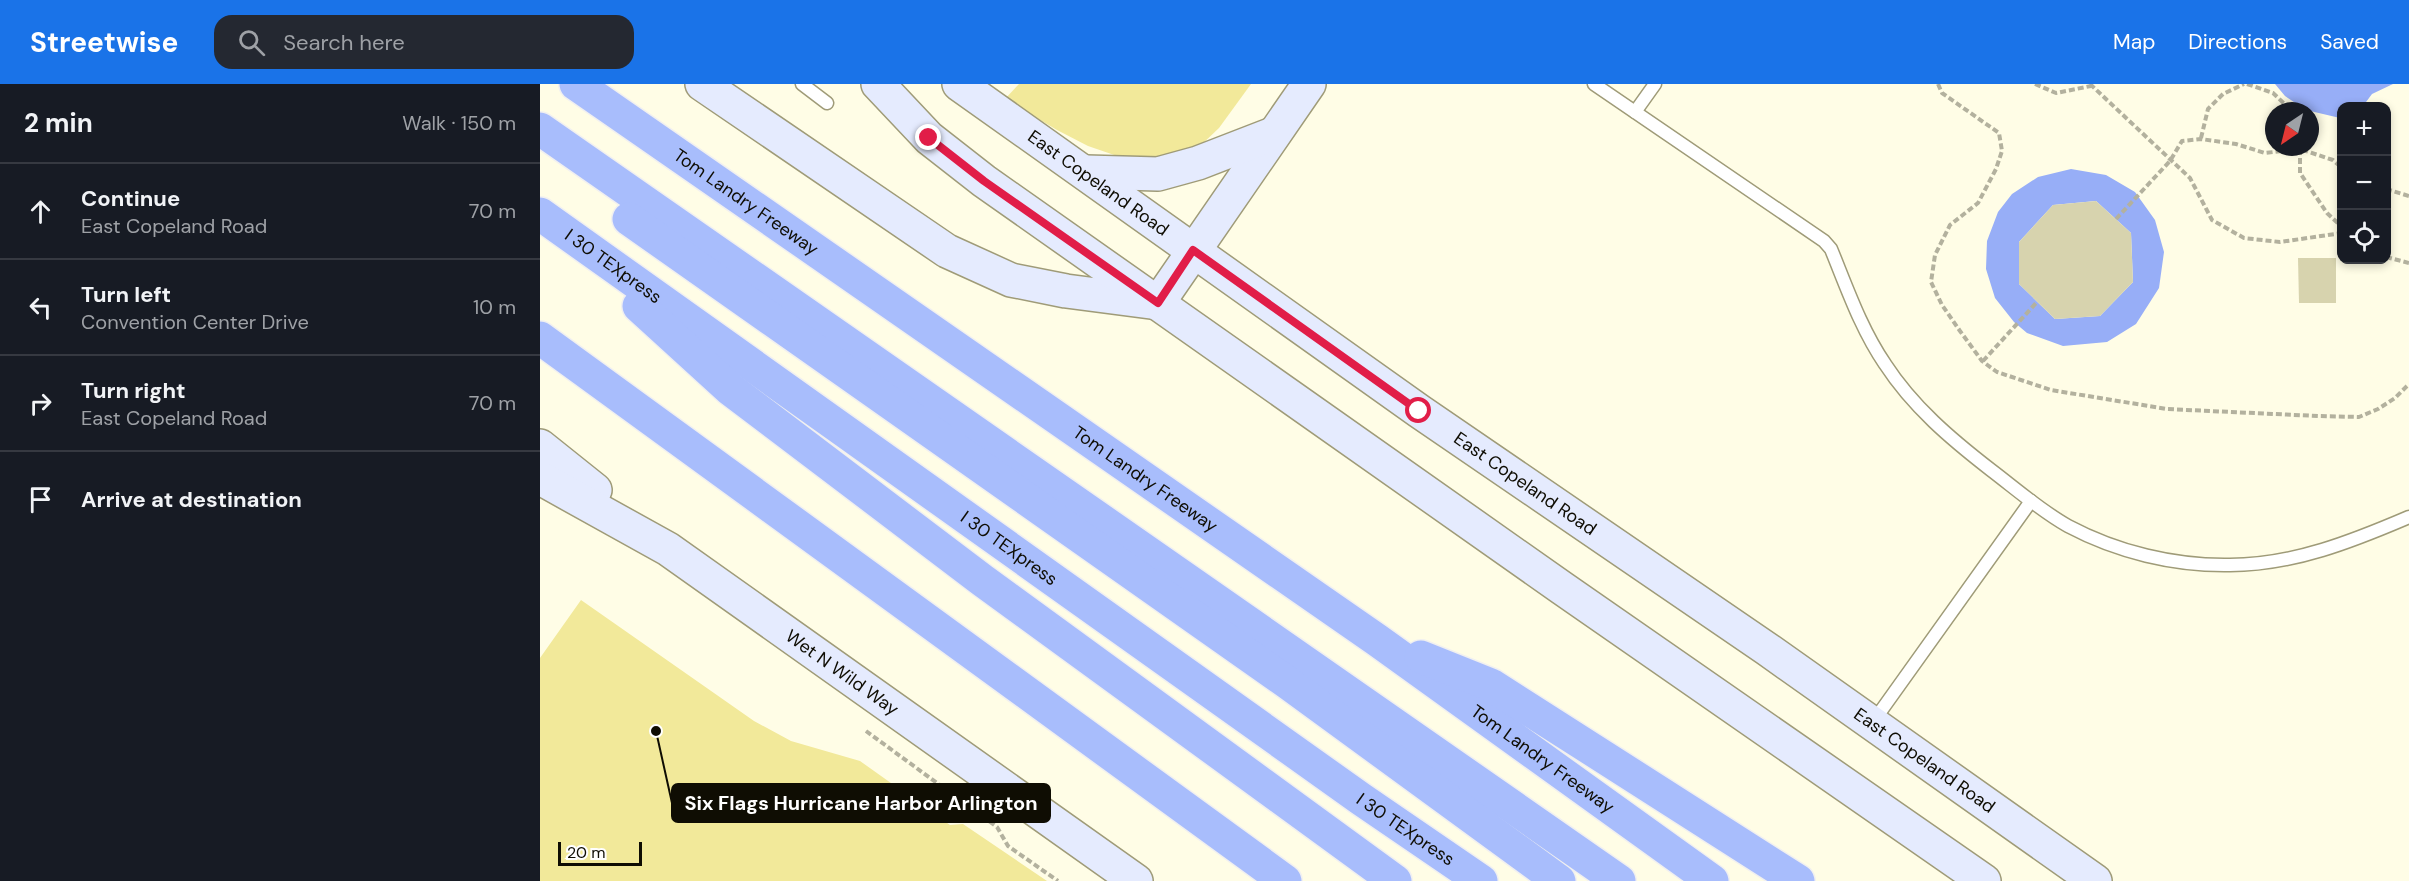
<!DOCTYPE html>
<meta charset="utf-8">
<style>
:root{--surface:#171b24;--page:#242831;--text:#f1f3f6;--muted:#9ea1a6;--line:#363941;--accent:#1a73e8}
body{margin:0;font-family:"DM Sans",sans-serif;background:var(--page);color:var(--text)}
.controls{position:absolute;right:18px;top:18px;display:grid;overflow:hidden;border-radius:12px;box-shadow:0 3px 9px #0003}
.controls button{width:54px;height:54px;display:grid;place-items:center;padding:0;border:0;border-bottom:2px solid var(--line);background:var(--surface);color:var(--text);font:30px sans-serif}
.compass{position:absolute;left:1725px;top:18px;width:54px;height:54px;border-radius:50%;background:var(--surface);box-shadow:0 3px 9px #0003;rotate:215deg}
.scale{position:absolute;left:18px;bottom:15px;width:84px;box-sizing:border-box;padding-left:6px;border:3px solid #0f0d03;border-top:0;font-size:16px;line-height:21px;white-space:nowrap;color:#0f0d03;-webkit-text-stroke:4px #fff;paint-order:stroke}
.stop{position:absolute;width:18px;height:18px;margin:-14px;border:4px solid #e11d48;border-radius:50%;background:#fff}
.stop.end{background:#e11d48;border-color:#fff;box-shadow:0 2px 6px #0008}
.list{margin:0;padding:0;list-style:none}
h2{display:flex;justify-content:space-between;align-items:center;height:78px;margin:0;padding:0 24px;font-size:26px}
h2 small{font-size:20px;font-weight:400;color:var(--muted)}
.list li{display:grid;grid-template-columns:39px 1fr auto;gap:18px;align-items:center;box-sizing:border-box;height:96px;padding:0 24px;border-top:2px solid var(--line)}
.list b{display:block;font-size:22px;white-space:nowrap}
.list p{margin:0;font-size:20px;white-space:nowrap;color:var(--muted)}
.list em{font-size:20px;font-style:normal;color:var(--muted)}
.icon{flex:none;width:33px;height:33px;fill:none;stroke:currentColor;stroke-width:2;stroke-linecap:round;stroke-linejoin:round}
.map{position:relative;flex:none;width:1869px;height:797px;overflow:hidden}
header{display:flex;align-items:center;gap:36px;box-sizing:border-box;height:84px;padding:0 30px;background:var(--accent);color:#fff}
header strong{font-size:28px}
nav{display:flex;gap:33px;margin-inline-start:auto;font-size:21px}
.search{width:420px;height:54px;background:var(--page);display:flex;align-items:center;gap:15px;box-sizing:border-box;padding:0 21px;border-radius:18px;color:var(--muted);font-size:22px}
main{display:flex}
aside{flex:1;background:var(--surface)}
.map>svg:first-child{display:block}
.green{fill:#f2e99a}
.water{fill:#97aef7;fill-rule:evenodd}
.building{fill:#d7d3ae}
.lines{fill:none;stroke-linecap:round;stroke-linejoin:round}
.service-casing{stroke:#9f9b78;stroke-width:15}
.secondary-casing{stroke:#9f9b78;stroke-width:36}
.motorway-casing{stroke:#f1f0f0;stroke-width:36}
.path{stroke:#b3b19e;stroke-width:4;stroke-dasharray:6 3;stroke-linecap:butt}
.service{stroke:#fff;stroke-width:12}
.secondary{stroke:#e5ebfe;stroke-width:33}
.motorway{stroke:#a8bdfc;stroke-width:33}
.route{stroke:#e11d48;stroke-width:8}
.labels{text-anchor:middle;stroke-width:4.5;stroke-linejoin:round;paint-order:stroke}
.street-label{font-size:18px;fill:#0f0d03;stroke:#fff}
.leader{fill:none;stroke:#0f0d03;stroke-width:2}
.callout-dot{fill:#0f0d03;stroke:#fff;stroke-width:2}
.callout{fill:#0f0d03;stroke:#0f0d03;stroke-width:2}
.callout-label{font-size:20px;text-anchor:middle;font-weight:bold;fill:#fff}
</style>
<header>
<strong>Streetwise</strong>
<div class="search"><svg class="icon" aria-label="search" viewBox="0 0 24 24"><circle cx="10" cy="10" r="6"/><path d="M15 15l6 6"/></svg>Search here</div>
<nav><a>Map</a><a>Directions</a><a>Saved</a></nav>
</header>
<main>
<aside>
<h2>2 min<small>Walk · 150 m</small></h2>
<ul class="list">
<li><svg class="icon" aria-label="ahead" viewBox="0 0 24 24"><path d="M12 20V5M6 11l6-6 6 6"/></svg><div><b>Continue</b><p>East Copeland Road</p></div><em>70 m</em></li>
<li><svg class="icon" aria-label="left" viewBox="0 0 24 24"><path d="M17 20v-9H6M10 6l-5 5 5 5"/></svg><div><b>Turn left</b><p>Convention Center Drive</p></div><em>10 m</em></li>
<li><svg class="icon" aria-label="right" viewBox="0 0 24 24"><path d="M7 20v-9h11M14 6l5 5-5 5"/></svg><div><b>Turn right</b><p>East Copeland Road</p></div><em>70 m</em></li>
<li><svg class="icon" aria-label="arrive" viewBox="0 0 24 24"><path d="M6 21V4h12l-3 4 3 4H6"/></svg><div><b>Arrive at destination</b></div></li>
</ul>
</aside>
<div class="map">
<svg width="1869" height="797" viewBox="0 0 1869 797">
<rect width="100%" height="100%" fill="#fffde6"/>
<g class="green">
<polygon points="479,0 711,0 679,44 659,63 640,75 583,74 548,62 517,46 465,15"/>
<polygon points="41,516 214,637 251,657 320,677 410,741 423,740 507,797 0,797 0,574"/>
</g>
<g class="water">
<polygon points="1735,0 1853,0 1832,10 1823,22 1802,22 1800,34 1766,26 1745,12"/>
<path d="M1531 85 1566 91 1595 108 1615 136 1624 168 1619 204 1596 240 1567 258 1523 262 1487 249 1474 238 1455 214 1446 185 1447 157 1458 128 1472 110 1498 93ZM1556 117 1591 149 1593 198 1560 232 1515 235 1479 200V158L1513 121Z"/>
</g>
<g class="building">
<polygon points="1556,117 1591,149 1593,198 1560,232 1515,235 1479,200 1479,158 1513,121"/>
<polygon points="1758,174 1796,174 1796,219 1759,219"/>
</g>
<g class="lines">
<defs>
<g id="service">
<polyline points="262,0 287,19"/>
<path d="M1054 0 1284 157 1291 165C1307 204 1321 245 1345 280 1373 323 1411 355 1451 386 1476 405 1501 427 1528 442 1577 468 1634 482 1690 481 1753 481 1813 457 1869 433"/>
<polyline points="1095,28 1115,0"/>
<polyline points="1333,638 1491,417"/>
</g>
<g id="secondary">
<polyline points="162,0 407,167 471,196 526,207 618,219 769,0"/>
<polyline points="338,0 389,54 444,97 1022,504 1444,797"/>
<path id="s1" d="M419 0 879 327 1227 565 1555 797"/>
<polyline points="546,88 618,90 658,79 733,50"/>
<polyline points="0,362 55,406"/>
<path id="s2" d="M0 394 128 465 596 797"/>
</g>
<g id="motorway">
<path id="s3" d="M36 0 837 556 1172 797"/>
<polyline points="0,45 1079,797"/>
<path id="s4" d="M0 130 821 715 941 797"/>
<polyline points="89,135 748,599 1019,797"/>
<polyline points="99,222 190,305 442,496 855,797"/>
<polyline points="0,254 745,797"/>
<polyline points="881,573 951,601 1258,797"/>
</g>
</defs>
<use href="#service" class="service-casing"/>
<use href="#secondary" class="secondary-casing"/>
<use href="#motorway" class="motorway-casing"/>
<g class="path">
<polyline points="1398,0 1402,9 1459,49 1462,67 1456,85 1438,119 1410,141 1395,171 1391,198 1402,221 1420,247 1442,277 1457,288 1511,306 1627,325 1778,332 1819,333 1838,325 1855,314 1869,300"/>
<polyline points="1495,0 1516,9 1551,2"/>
<polyline points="1550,0 1650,94 1672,136 1704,154 1740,158 1802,149"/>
<polyline points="1707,0 1733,9 1752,27"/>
<polyline points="1661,54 1668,25 1683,10 1704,0"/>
<polyline points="1760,65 1760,89 1787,129 1802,143"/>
<polyline points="1846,105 1869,112"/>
<polyline points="1576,135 1630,77 1642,57 1661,55 1696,60 1725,69 1760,65 1793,76 1802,84"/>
<polyline points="1846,173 1869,179"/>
<polyline points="1443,277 1497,218"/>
<polyline points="326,647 457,743 468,762 518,797"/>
</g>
<use href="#service" class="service"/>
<use href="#secondary" class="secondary"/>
<use href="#motorway" class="motorway"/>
</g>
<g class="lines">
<polyline class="route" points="389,54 444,97 618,219 653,166 879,327"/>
</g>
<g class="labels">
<g class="street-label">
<text dy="6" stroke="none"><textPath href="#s1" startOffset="171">East Copeland Road</textPath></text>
<text dy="6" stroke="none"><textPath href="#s3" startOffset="207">Tom Landry Freeway</textPath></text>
<text dy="6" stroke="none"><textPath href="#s4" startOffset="90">I 30 TEXpress</textPath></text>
<text dy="6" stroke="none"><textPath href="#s3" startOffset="693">Tom Landry Freeway</textPath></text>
<text dy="6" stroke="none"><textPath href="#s1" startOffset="693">East Copeland Road</textPath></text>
<text dy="6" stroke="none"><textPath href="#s4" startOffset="576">I 30 TEXpress</textPath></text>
<text dy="6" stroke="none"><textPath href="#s2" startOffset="360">Wet N Wild Way</textPath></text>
<text dy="6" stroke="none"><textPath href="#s3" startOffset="1179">Tom Landry Freeway</textPath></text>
<text dy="6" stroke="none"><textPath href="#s1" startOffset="1179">East Copeland Road</textPath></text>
<text dy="6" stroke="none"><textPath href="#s4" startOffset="1062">I 30 TEXpress</textPath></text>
</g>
</g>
<path class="leader" d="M116 647L132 719"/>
<circle class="callout-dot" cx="116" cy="647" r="6"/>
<rect class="callout" x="132" y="700" width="378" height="38" rx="6"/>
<g class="callout-label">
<text x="321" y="726">Six Flags Hurricane Harbor Arlington</text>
</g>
</svg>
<div class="controls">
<button>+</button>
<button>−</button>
<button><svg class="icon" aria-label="locate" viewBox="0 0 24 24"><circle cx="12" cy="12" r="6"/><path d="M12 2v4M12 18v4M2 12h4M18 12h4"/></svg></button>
</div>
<svg class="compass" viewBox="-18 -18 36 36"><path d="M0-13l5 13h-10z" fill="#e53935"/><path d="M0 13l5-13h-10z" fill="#9ea1a6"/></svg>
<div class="scale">20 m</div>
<div class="stop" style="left:879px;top:327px"></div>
<div class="stop end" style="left:389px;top:54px"></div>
</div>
</main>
